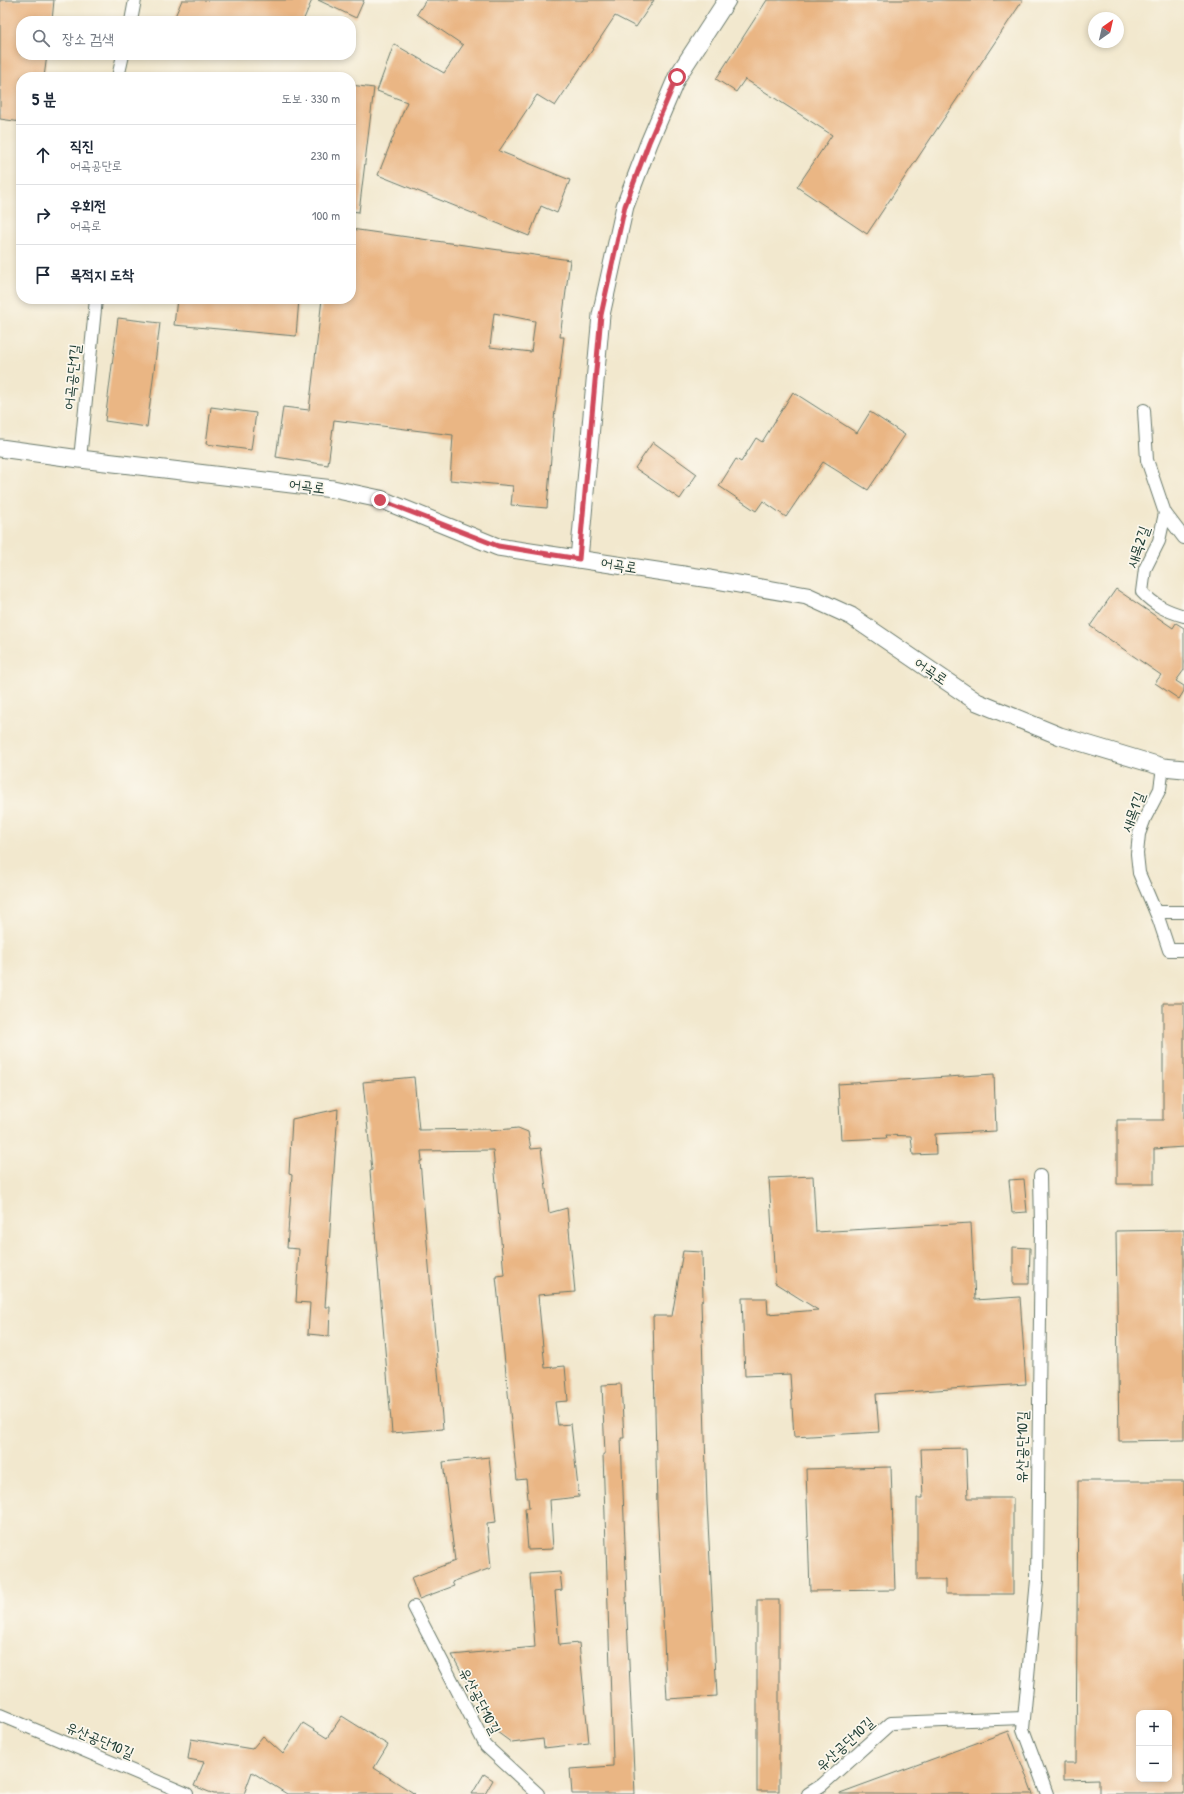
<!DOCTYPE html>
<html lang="ko">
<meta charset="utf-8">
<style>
:root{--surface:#fff;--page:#f2f2f3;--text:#1f2937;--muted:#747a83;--line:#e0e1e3}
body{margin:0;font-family:"Patrick Hand","Poor Story",sans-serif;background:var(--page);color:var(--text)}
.controls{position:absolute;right:12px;bottom:12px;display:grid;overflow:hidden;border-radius:8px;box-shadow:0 2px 6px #0003}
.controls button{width:36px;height:36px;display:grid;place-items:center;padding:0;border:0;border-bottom:1px solid var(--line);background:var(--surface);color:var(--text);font:20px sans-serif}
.compass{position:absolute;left:1088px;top:12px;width:36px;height:36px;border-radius:50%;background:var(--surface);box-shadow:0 2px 6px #0003;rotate:34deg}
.stop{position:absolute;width:12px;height:12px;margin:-9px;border:3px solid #d1495b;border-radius:50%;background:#fff}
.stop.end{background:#d1495b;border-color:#fff;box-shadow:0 1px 4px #0008}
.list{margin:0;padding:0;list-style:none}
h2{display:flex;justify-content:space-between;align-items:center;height:52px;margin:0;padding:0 16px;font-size:17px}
h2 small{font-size:13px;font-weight:400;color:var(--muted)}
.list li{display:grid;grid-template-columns:26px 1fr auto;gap:12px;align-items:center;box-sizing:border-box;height:60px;padding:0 16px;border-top:1px solid var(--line)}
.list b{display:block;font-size:15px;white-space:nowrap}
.list p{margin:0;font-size:13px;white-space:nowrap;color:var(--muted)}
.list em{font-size:13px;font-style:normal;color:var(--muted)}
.icon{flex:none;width:22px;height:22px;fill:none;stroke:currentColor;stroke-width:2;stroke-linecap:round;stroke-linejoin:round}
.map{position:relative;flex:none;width:1184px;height:1794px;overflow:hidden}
.search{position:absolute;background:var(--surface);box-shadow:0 2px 6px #0003;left:16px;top:16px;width:340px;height:44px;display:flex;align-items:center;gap:10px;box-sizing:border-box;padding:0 14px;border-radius:16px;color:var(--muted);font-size:15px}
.panel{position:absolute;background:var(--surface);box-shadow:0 2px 6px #0003;left:16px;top:72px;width:340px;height:232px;border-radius:16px}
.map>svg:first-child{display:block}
.building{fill:#eab684;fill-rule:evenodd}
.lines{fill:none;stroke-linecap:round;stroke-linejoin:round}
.street-casing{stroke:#69796a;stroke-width:14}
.secondary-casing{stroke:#69796a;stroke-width:19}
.street{stroke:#fff;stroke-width:12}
.secondary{stroke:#fff;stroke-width:17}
.route{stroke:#d1495b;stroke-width:5}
.labels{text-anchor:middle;stroke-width:3.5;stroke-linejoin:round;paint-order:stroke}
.street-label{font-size:15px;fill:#1f3d34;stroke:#fbf7ec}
</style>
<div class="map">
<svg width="1184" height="1794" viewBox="0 0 1184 1794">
<rect width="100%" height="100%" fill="#fbf7ec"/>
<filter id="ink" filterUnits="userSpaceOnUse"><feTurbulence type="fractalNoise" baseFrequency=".025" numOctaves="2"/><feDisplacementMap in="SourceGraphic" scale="8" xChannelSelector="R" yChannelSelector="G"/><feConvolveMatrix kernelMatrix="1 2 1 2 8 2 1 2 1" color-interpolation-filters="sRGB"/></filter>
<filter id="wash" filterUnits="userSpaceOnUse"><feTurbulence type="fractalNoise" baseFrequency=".012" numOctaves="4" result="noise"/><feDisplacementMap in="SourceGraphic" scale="16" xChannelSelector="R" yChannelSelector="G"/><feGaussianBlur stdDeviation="0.9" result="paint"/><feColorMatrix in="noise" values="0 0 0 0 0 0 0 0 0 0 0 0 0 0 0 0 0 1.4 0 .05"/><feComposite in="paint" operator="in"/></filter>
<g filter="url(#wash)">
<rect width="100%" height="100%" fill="#f2e8ce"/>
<g id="blocks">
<g class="building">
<polygon points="0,0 54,0 52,21 21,21 21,55 47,55 44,77 21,77 21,122 0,119"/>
<polygon points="182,0 312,0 303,21 173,21"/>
<polygon points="318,0 364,0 356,18"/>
<polygon points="426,0 654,0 636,27 615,16 555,106 537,95 499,151 570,180 557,213 541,206 529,236 378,175 407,102 377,91 394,44 444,73 463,45 417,14"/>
<polygon points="767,0 1023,0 867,234 797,187 832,135 745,79 736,92 716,79"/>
<polygon points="351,85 374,88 359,212 351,211"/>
<path d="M351 229 570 260 560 337H564L554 419 547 508 511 505 513 486 450 480 453 435 334 420 328 465 276 457 283 407 309 410 322 299H351ZM494 313 535 321 531 352 490 347Z"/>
<polygon points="177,299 299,299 296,336 174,325"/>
<polygon points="118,318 160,323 147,427 105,421"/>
<polygon points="793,392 857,433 870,412 905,435 868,490 823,462 786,517 763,501 756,511 719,486 736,459 741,462 756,438 762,442"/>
<polygon points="211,407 256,413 251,450 206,444"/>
<polygon points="653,442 697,474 680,499 635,468"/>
<polygon points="1116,589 1173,628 1176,623 1184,628 1184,670 1176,681 1184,686 1184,691 1179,699 1155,683 1161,675 1090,626"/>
<polygon points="1163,1003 1184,1003 1184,1147 1154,1149 1154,1184 1117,1184 1117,1120 1163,1120"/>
<polygon points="994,1074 996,1131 935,1134 936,1154 913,1155 911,1136 886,1135 887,1138 841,1140 838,1084"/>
<polygon points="414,1077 419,1130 490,1129 490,1131 518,1128 528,1132 531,1149 541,1148 549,1213 567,1208 575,1292 538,1295 545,1368 565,1366 568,1401 555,1402 558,1425 571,1424 579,1497 550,1500 553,1549 528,1550 525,1508 529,1508 526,1479 517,1480 496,1276 504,1275 493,1150 421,1151 422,1161 420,1161 443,1429 392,1433 370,1171 372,1170 363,1082"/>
<polygon points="338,1109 325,1307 330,1307 329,1336 308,1334 310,1303 296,1302 299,1249 287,1248 292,1175 289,1174 292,1119"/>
<polygon points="813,1176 816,1232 971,1223 975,1300 1020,1297 1026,1384 876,1394 879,1432 794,1437 790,1374 745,1376 742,1298 767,1298 768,1314 818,1310 775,1283 769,1178"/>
<polygon points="1024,1179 1027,1212 1012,1213 1009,1180"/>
<polygon points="1184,1230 1184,1440 1119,1441 1116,1231"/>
<polygon points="1013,1247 1030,1248 1029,1284 1013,1284"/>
<polygon points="683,1251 702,1252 703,1300 701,1301 707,1503 717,1696 667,1699 657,1506 653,1316 672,1316"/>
<polygon points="621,1384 624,1438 621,1438 627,1597 626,1597 635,1794 572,1794 570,1769 613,1766 613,1760 603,1454 605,1454 602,1385"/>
<polygon points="966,1448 968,1498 1013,1498 1013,1594 945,1594 945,1580 917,1580 917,1498 923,1498 921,1449"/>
<polygon points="489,1457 496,1522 487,1523 491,1568 452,1582 454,1586 419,1599 411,1578 455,1561 443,1462"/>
<polygon points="891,1467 895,1590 810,1591 806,1469"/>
<path d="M1078 1481H1184V1794H1099V1779L1064 1780V1763H1076ZM1139 1713H1169V1779H1139Z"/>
<polygon points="560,1572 562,1590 555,1591 559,1645 579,1643 589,1743 544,1748 543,1739 512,1743 493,1729 452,1655 535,1647 530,1574"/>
<rect x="757" y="1600" width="22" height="191"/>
<polygon points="342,1716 388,1745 374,1768 415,1794 287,1794 252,1772 244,1794 214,1794 194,1786 204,1762 188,1759 191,1739 252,1749 263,1736 283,1754 303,1723 327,1738"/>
<polygon points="1009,1731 1033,1794 840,1794 840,1793"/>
<polygon points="484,1774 493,1780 485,1794 472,1794"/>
</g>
</g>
</g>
<g filter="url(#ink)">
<use href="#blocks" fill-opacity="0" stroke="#69796a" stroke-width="1"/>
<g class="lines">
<defs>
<g id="street">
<polyline points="131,21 135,0"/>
<polyline points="118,77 123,55"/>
<path d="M1144 410 1147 460 1165 513 1159 541 1145 569 1142 592C1155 606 1167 611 1184 616"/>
<polyline points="80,459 96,299"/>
<polyline points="1165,513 1184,538"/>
<polyline points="1163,767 1160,789 1145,818 1139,834 1137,854 1139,873 1159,920 1169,950 1184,950"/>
<polyline points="1156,912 1184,912"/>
<polyline points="1040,1176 1041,1226 1037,1580 1023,1729 1047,1794"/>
<polyline points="414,1607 486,1746 538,1794"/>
<polyline points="0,1715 187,1794"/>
<polyline points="808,1794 822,1785 891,1723 1024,1718"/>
</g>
<g id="secondary">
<polyline points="0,448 80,459 333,489 380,499 498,547 710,579 807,596 851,616 977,702 1060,736 1163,767 1184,769"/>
<polyline points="579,559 601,315 625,206 649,143 677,77 727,0"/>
</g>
</defs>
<use href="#street" class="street-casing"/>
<use href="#secondary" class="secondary-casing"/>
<use href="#street" class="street"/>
<use href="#secondary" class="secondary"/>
</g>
</g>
<g class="lines" filter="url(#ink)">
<polyline class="route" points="380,500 498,546 579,559 601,315 625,206 649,142 677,77"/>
</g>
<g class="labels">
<g class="street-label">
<text transform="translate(72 377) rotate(-84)" y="5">어곡공단1길</text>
<text transform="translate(307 486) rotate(7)" y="5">어곡로</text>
<text transform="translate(1138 547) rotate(-71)" y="5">새목2길</text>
<text transform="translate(619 565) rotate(9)" y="5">어곡로</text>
<text transform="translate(931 671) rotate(34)" y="5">어곡로</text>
<text transform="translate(1133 812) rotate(-69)" y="5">새목1길</text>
<text transform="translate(1022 1447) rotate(-89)" y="5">유산공단10길</text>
<text transform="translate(480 1701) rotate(63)" y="5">유산공단10길</text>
<text transform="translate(100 1740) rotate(23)" y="5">유산공단10길</text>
<text transform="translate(845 1744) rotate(-42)" y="5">유산공단10길</text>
</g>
</g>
</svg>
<div class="controls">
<button>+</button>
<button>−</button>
</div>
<svg class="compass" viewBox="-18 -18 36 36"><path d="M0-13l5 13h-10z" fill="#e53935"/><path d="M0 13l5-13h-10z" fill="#747a83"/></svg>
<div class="stop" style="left:677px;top:77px"></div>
<div class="stop end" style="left:380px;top:500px"></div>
<div class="search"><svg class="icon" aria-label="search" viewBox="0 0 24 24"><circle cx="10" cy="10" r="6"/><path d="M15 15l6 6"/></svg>장소 검색</div>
<section class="panel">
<h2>5 분<small>도보 · 330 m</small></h2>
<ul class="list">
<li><svg class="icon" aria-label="ahead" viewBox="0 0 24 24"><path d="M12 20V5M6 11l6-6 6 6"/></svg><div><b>직진</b><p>어곡공단로</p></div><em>230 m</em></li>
<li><svg class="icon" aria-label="right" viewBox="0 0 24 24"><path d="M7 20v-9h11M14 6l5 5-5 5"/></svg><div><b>우회전</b><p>어곡로</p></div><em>100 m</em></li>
<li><svg class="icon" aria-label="arrive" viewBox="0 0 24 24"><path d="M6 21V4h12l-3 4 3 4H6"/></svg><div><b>목적지 도착</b></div></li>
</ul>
</section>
</div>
